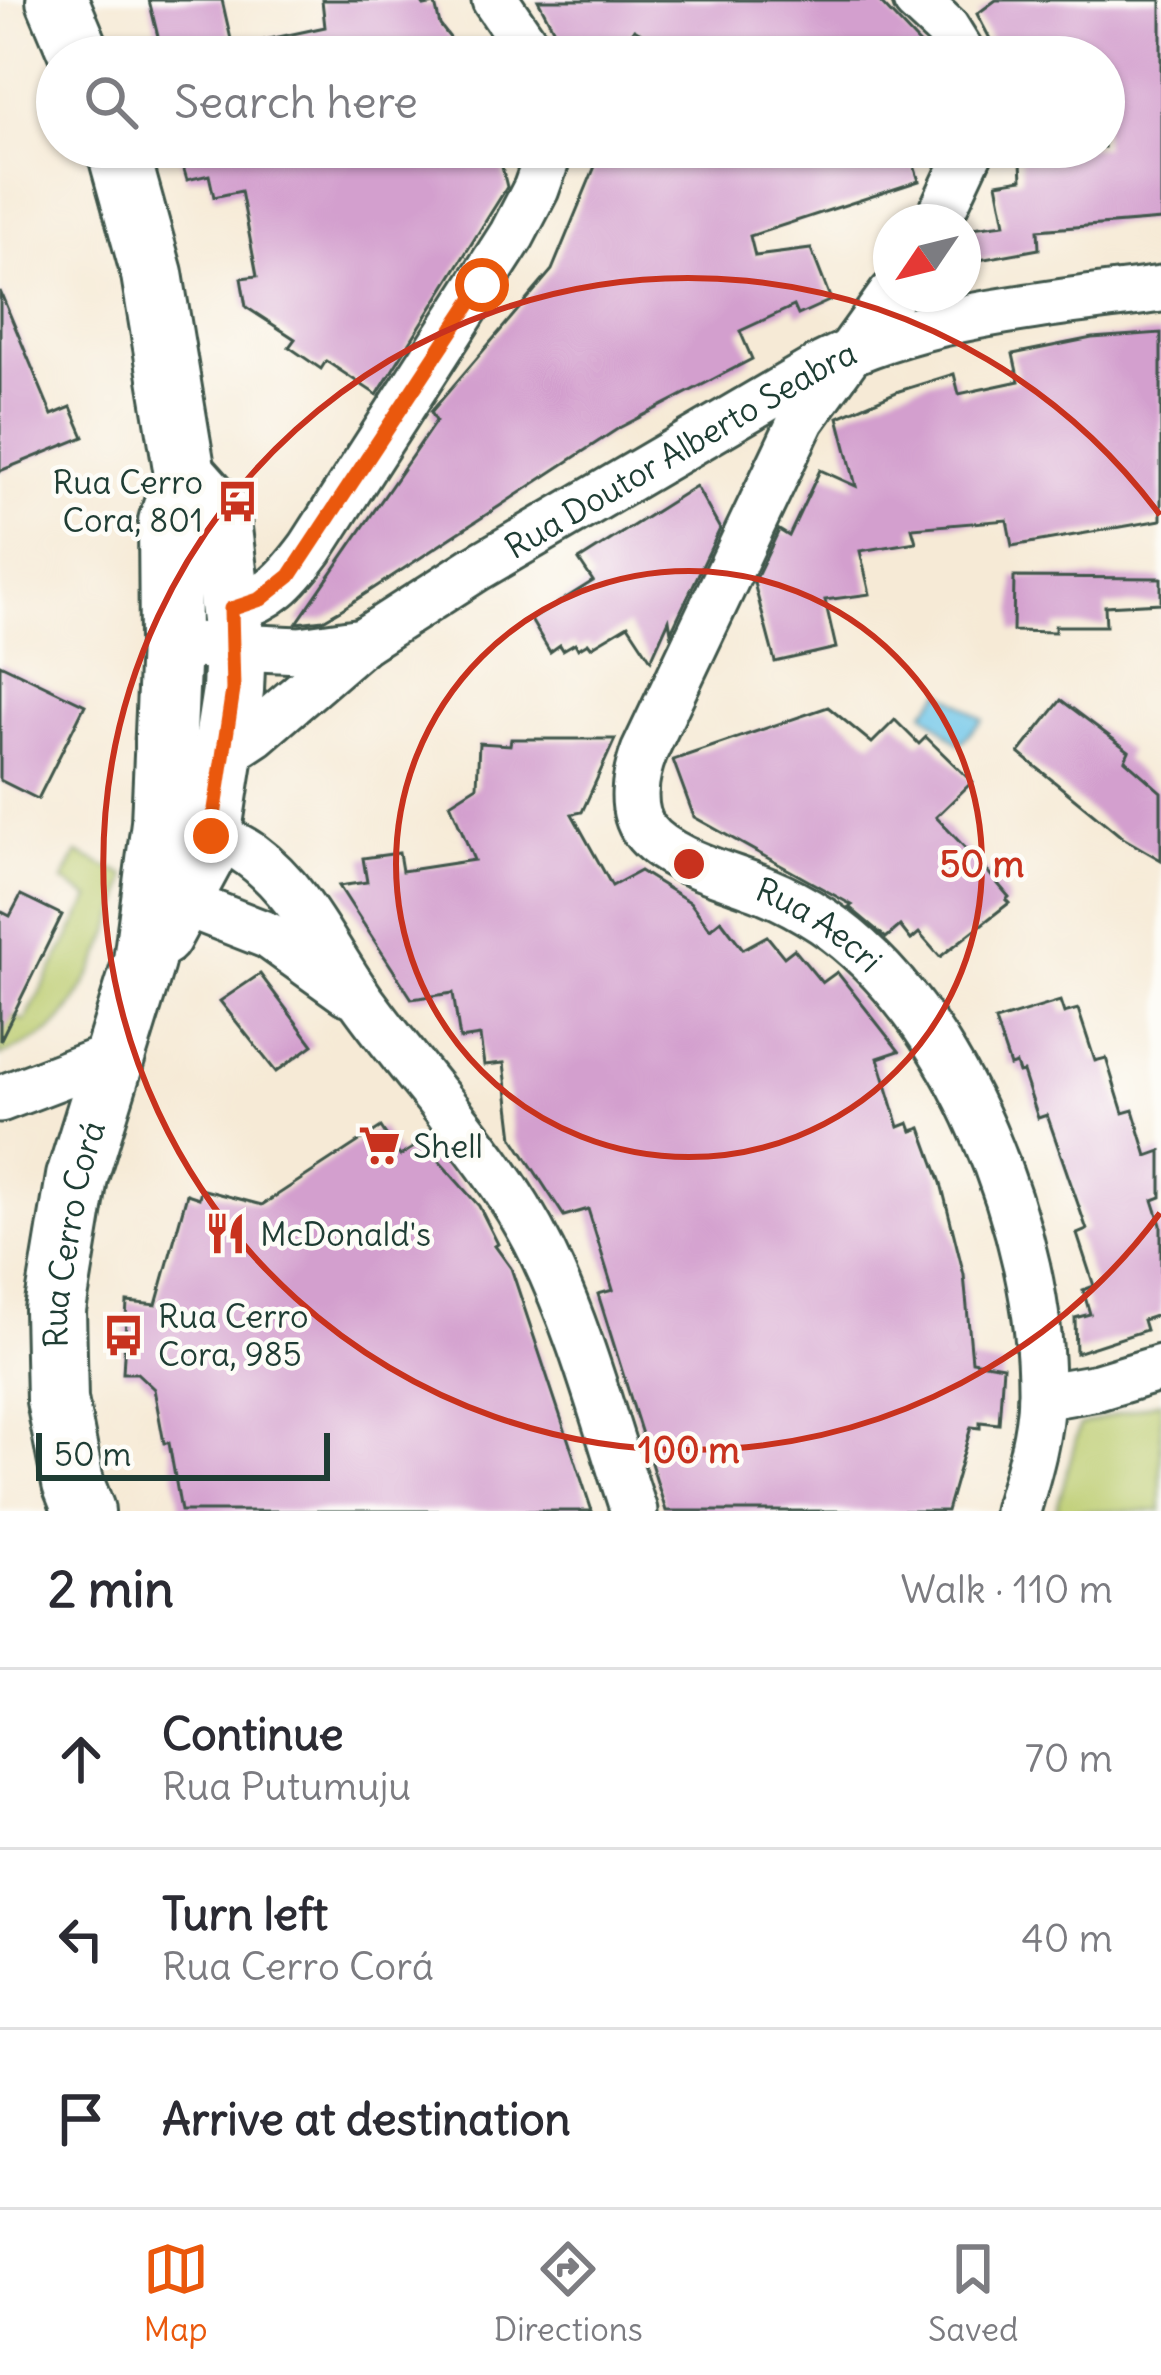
<!DOCTYPE html>
<meta charset="utf-8">
<style>
:root{--surface:#fff;--page:#f2f2f3;--text:#2b2b33;--muted:#7c7c81;--line:#e1e1e2;--accent:#ea580c}
body{margin:0;font-family:Delius,sans-serif;background:var(--page);color:var(--text)}
.compass{position:absolute;left:873px;top:204px;width:108px;height:108px;border-radius:50%;background:var(--surface);box-shadow:0 3px 9px #0004;rotate:235deg}
.scale{position:absolute;left:36px;bottom:30px;width:294px;box-sizing:border-box;padding-left:12px;border:6px solid #1f3d34;border-top:0;font-size:33px;line-height:42px;white-space:nowrap;color:#1f3d34;-webkit-text-stroke:9px #fdfcf7;paint-order:stroke}
.stop{position:absolute;width:36px;height:36px;margin:-27px;border:9px solid #ea580c;border-radius:50%;background:#fff}
.stop.end{background:#ea580c;border-color:#fff;box-shadow:0 3px 12px #0008}
.list{margin:0;padding:0;list-style:none}
h2{display:flex;justify-content:space-between;align-items:center;height:156px;margin:0;padding:0 48px;font-size:51px}
h2 small{font-size:39px;font-weight:400;color:var(--muted)}
.list li{display:grid;grid-template-columns:78px 1fr auto;gap:36px;align-items:center;box-sizing:border-box;height:180px;padding:0 48px;border-top:3px solid var(--line)}
.list b{display:block;font-size:45px;white-space:nowrap}
.list p{margin:0;font-size:39px;white-space:nowrap;color:var(--muted)}
.list em{font-size:39px;font-style:normal;color:var(--muted)}
.icon{flex:none;width:66px;height:66px;fill:none;stroke:currentColor;stroke-width:2;stroke-linecap:round;stroke-linejoin:round}
.map{position:relative;flex:none;width:1161px;height:1511px;overflow:hidden}
.search{position:absolute;background:var(--surface);box-shadow:0 3px 9px #0004;left:36px;right:36px;top:36px;height:132px;display:flex;align-items:center;gap:30px;box-sizing:border-box;padding:0 42px;border-radius:66px;color:var(--muted);font-size:45px}
.sheet{height:696px;background:var(--surface)}
nav{display:flex;justify-content:space-around;align-items:center;box-sizing:border-box;height:168px;border-top:3px solid var(--line);background:var(--surface);font-size:33px;color:var(--muted)}
nav a{display:grid;justify-items:center;gap:6px}
nav .on{color:var(--accent)}
.map>svg:first-child{display:block}
.green{fill:#bccc6f;stroke:#6e8452;stroke-width:3}
.water{fill:#6ac4e8;stroke:#44808e;stroke-width:3}
.building{fill:#d39fce}
.lines{fill:none;stroke-linecap:round;stroke-linejoin:round}
.minor-casing{stroke:#3f574c;stroke-width:51}
.major-casing{stroke:#3f574c;stroke-width:66}
.minor{stroke:#fff;stroke-width:45}
.major{stroke:#fff;stroke-width:60}
.route{stroke:#ea580c;stroke-width:15}
.ring{fill:none;stroke:#c8321e;stroke-width:6}
.labels{text-anchor:middle;stroke-width:9;stroke-linejoin:round;paint-order:stroke}
.street-label{font-size:33px;fill:#1f3d34;stroke:#fdfcf7}
.poi-label{font-size:33px;fill:#1f3d34;stroke:#fdfcf7;text-anchor:start}
.centre{fill:#c8321e;stroke:#fdfcf7;stroke-width:6}
.ring-label{font-size:36px;text-anchor:middle;font-weight:bold;fill:#c8321e;stroke:#fdfcf7;stroke-width:9;stroke-linejoin:round;paint-order:stroke}
</style>
<div class="map">
<svg width="1161" height="1511" viewBox="0 0 1161 1511">
<rect width="100%" height="100%" fill="#fdfcf7"/>
<filter id="ink" filterUnits="userSpaceOnUse"><feTurbulence type="fractalNoise" baseFrequency=".00833" numOctaves="2"/><feDisplacementMap in="SourceGraphic" scale="24" xChannelSelector="R" yChannelSelector="G"/><feConvolveMatrix kernelMatrix="1 2 1 2 8 2 1 2 1" color-interpolation-filters="sRGB"/></filter>
<filter id="wash" filterUnits="userSpaceOnUse"><feTurbulence type="fractalNoise" baseFrequency=".004" numOctaves="4" result="noise"/><feDisplacementMap in="SourceGraphic" scale="48" xChannelSelector="R" yChannelSelector="G"/><feGaussianBlur stdDeviation="2.7" result="paint"/><feColorMatrix in="noise" values="0 0 0 0 0 0 0 0 0 0 0 0 0 0 0 0 0 1.4 0 .05"/><feComposite in="paint" operator="in"/></filter>
<g filter="url(#wash)">
<rect width="100%" height="100%" fill="#f6ead6"/>
<g class="green">
<path d="M77 853 126 876C123 915 81 1005 51 1030 36 1042 17 1048 0 1056V1009L25 1021 90 898 63 881Z"/>
<polygon points="1161,1401 1161,1511 1056,1511 1080,1425"/>
</g>
<polygon class="water" points="942,691 983,720 959,744 924,712"/>
<g id="blocks">
<g class="building">
<polygon points="149,0 222,0 235,57 163,57"/>
<polygon points="322,0 420,0 424,6 435,4 440,25 465,57 252,57 251,43 325,27"/>
<polygon points="538,0 878,0 932,57 642,57 650,38 634,29 614,57 568,57"/>
<polygon points="996,0 1161,0 1161,220 1038,230 1039,249 963,263 963,229 1005,224 997,183 1022,179 1020,147 1104,147 1104,57 998,54 977,14"/>
<polygon points="177,147 497,147 507,187 377,395 326,361 321,369 289,347 295,339 246,307 241,278 257,276 241,191 214,197 209,175 187,180"/>
<polygon points="603,147 908,147 919,181 750,236 755,256 811,249 831,300 798,315 794,306 740,331 752,359 619,428 342,609 323,620 297,623 436,421 431,412 552,270"/>
<polygon points="0,291 52,415 71,407 84,437 0,471"/>
<polygon points="1161,333 1161,520 1012,546 1007,520 912,528 916,542 860,551 870,594 825,600 836,648 775,662 754,583 779,530 789,536 820,470 856,486 838,417 899,391 954,374 959,394 1019,381 1013,354 1092,338"/>
<polygon points="696,486 720,529 671,632 669,620 651,660 628,625 591,647 588,643 578,649 575,643 563,650 560,645 550,652 531,620 593,581 579,560"/>
<polygon points="1014,577 1161,578 1161,603 1105,606 1106,626 1055,626 1055,632 1013,631"/>
<polygon points="0,664 85,705 38,799 0,780"/>
<polygon points="1061,700 1129,751 1125,760 1161,792 1161,860 1123,838 1019,753"/>
<polygon points="828,707 872,743 895,720 919,744 926,737 972,782 936,817 988,872 1009,897 1006,900 1009,903 940,957 919,933 911,940 900,926 886,938 849,907 852,905 694,817 673,760"/>
<polygon points="511,739 615,739 582,812 572,814 612,886 640,871 690,902 710,929 721,920 743,949 767,936 784,957 794,949 822,983 837,972 899,1051 878,1058 899,1127 909,1123 912,1131 921,1128 941,1183 964,1275 972,1361 1003,1366 999,1424 980,1422 980,1428 971,1427 947,1511 666,1511 598,1294 613,1290 588,1209 564,1216 513,1138 504,1063 484,1065 480,1036 460,1039 453,993 412,999 339,886 367,882 363,858 399,853 402,871 474,860 450,803 477,786 479,743 510,745"/>
<polygon points="21,895 62,915 0,1041 0,911 10,916"/>
<polygon points="260,974 313,1045 276,1072 220,1001"/>
<polygon points="1060,1001 1064,1013 1078,1009 1095,1061 1106,1058 1123,1113 1133,1110 1147,1156 1161,1151 1161,1197 1153,1200 1161,1225 1161,1314 1143,1320 1146,1330 1076,1353 1075,1318 1090,1314 1083,1290 1094,1286 1077,1234 1087,1230 1047,1115 1038,1118 1023,1072 1019,1073 1016,1064 1010,1066 995,1021"/>
<polygon points="381,1127 400,1156 422,1142 479,1206 498,1244 495,1246 511,1268 592,1511 181,1511 169,1443 164,1443 154,1389 137,1373 123,1373 127,1302 156,1305 187,1194 199,1198 201,1189 262,1205"/>
</g>
</g>
</g>
<g filter="url(#ink)">
<use href="#blocks" fill-opacity="0" stroke="#3f574c" stroke-width="3"/>
<g class="lines">
<defs>
<g id="minor">
<polyline points="495,0 534,57"/>
<polyline points="916,0 946,28 964,57"/>
<polyline points="937,222 972,147"/>
<path id="s1" d="M892 294 802 419 644 752C635 776 629 808 645 831 668 862 733 876 767 891 787 899 806 910 823 921 958 1012 1043 1236 1041 1395 1040 1434 1028 1474 1017 1511"/>
<path d="M231 609C270 600 288 579 311 548L512 235 536 189 551 147"/>
<polyline points="170,644 300,650 363,641"/>
<path id="s2" d="M208 765 255 734 363 641 475 569 825 364C926 313 1051 305 1161 289"/>
<path d="M182 839C208 834 229 839 251 855 304 894 328 956 366 1007 426 1089 497 1160 542 1252 582 1334 605 1425 634 1511"/>
<polyline points="154,891 269,936 347,992"/>
<polyline points="0,1099 115,1055"/>
<polyline points="1041,1397 1098,1387 1161,1368"/>
</g>
<g id="major">
<polyline points="57,0 81,57"/>
<polyline points="161,936 208,849 233,690 235,645 219,512 185,474"/>
<path id="s3" d="M84 1511 73 1483 57 1400 55 1310 77 1177 144 961 162 823 170 644 169 522 185 474 152 274 117 147"/>
</g>
</defs>
<use href="#minor" class="minor-casing"/>
<use href="#major" class="major-casing"/>
<use href="#minor" class="minor"/>
<use href="#major" class="major"/>
</g>
</g>
<g class="lines" filter="url(#ink)">
<polyline class="route" points="211,836 233,690 231,609 261,599 290,576 482,285"/>
</g>
<g class="ring">
<circle cx="689" cy="864" r="293"/>
<path d="M1160 1213A586 586 0 1 1 1160 515"/>
</g>
<defs>
<symbol id="bus-bare" viewBox="-9 -9 18 18"><path d="M-5-6H5V4H4V6H2V4H-2V6H-4V4H-5ZM-3.5-4V0h7V-4ZM-3.5 1.2v1.5H-2V1.2ZM2 1.2v1.5H3.5V1.2Z" fill="#c8321e" stroke="#fdfcf7" stroke-width="2.5" paint-order="stroke"/></symbol>
<symbol id="supermarket-bare" viewBox="-9 -9 18 18"><path d="M-6-5.5h2.5l.6 2H6L4.5 2H-2.5L-4.4-4H-6ZM-1.5 3.2a1.3 1.3 0 1 0 .1 0ZM3 3.2a1.3 1.3 0 1 0 .1 0Z" fill="#c8321e" stroke="#fdfcf7" stroke-width="2.5" paint-order="stroke"/></symbol>
<symbol id="restaurant-bare" viewBox="-9 -9 18 18"><path d="M-5-6h1v4h1v-4h1v4h1v-4h1v5L-1.5 .5V6h-2V.5L-5-1ZM5-6V6H3V1.5H1.5Q1.5-4 5-6Z" fill="#c8321e" stroke="#fdfcf7" stroke-width="2.5" paint-order="stroke"/></symbol>
</defs>
<g fill-rule="evenodd">
<use href="#bus-bare" x="208" y="472" width="59" height="59"/>
<use href="#supermarket-bare" x="350" y="1116" width="59" height="59"/>
<use href="#restaurant-bare" x="196" y="1204" width="59" height="59"/>
<use href="#bus-bare" x="94" y="1306" width="59" height="59"/>
</g>
<g class="labels">
<g class="street-label">
<text dy="12" stroke="none"><textPath href="#s2" startOffset="570">Rua Doutor Alberto Seabra</textPath></text>
<text dy="12" stroke="none"><textPath href="#s1" startOffset="804">Rua Aecri</textPath></text>
<text dy="12" stroke="none"><textPath href="#s3" startOffset="282">Rua Cerro Corá</textPath></text>
</g>
<g class="poi-label">
<text x="203" y="494" text-anchor="end">Rua Cerro<tspan x="203" dy="38">Cora, 801</tspan></text>
<text x="413" y="1158">Shell</text>
<text x="260" y="1246">McDonald's</text>
<text x="158" y="1328">Rua Cerro<tspan x="158" dy="38">Cora, 985</tspan></text>
</g>
</g>
<circle cx="689" cy="864" r="18" class="centre"/>
<g class="ring-label">
<text x="982" y="877">50 m</text>
<text x="689" y="1463">100 m</text>
</g>
</svg>
<svg class="compass" viewBox="-18 -18 36 36"><path d="M0-13l5 13h-10z" fill="#e53935"/><path d="M0 13l5-13h-10z" fill="#7c7c81"/></svg>
<div class="scale">50 m</div>
<div class="stop" style="left:482px;top:285px"></div>
<div class="stop end" style="left:211px;top:836px"></div>
<div class="search"><svg class="icon" aria-label="search" viewBox="0 0 24 24"><circle cx="10" cy="10" r="6"/><path d="M15 15l6 6"/></svg>Search here</div>
</div>
<section class="sheet">
<h2>2 min<small>Walk · 110 m</small></h2>
<ul class="list">
<li><svg class="icon" aria-label="ahead" viewBox="0 0 24 24"><path d="M12 20V5M6 11l6-6 6 6"/></svg><div><b>Continue</b><p>Rua Putumuju</p></div><em>70 m</em></li>
<li><svg class="icon" aria-label="left" viewBox="0 0 24 24"><path d="M17 20v-9H6M10 6l-5 5 5 5"/></svg><div><b>Turn left</b><p>Rua Cerro Corá</p></div><em>40 m</em></li>
<li><svg class="icon" aria-label="arrive" viewBox="0 0 24 24"><path d="M6 21V4h12l-3 4 3 4H6"/></svg><div><b>Arrive at destination</b></div></li>
</ul>
</section>
<nav>
<a class="on"><svg class="icon" aria-label="map" viewBox="0 0 24 24"><path d="M3 6l6-2 6 2 6-2v14l-6 2-6-2-6 2zM9 4v14M15 6v14"/></svg>Map</a>
<a><svg class="icon" aria-label="directions" viewBox="0 0 24 24"><path d="M12 3l9 9-9 9-9-9zM9 14v-3h6M13 9l2 2-2 2"/></svg>Directions</a>
<a><svg class="icon" aria-label="saved" viewBox="0 0 24 24"><path d="M7 4h10v16l-5-4-5 4z"/></svg>Saved</a>
</nav>
